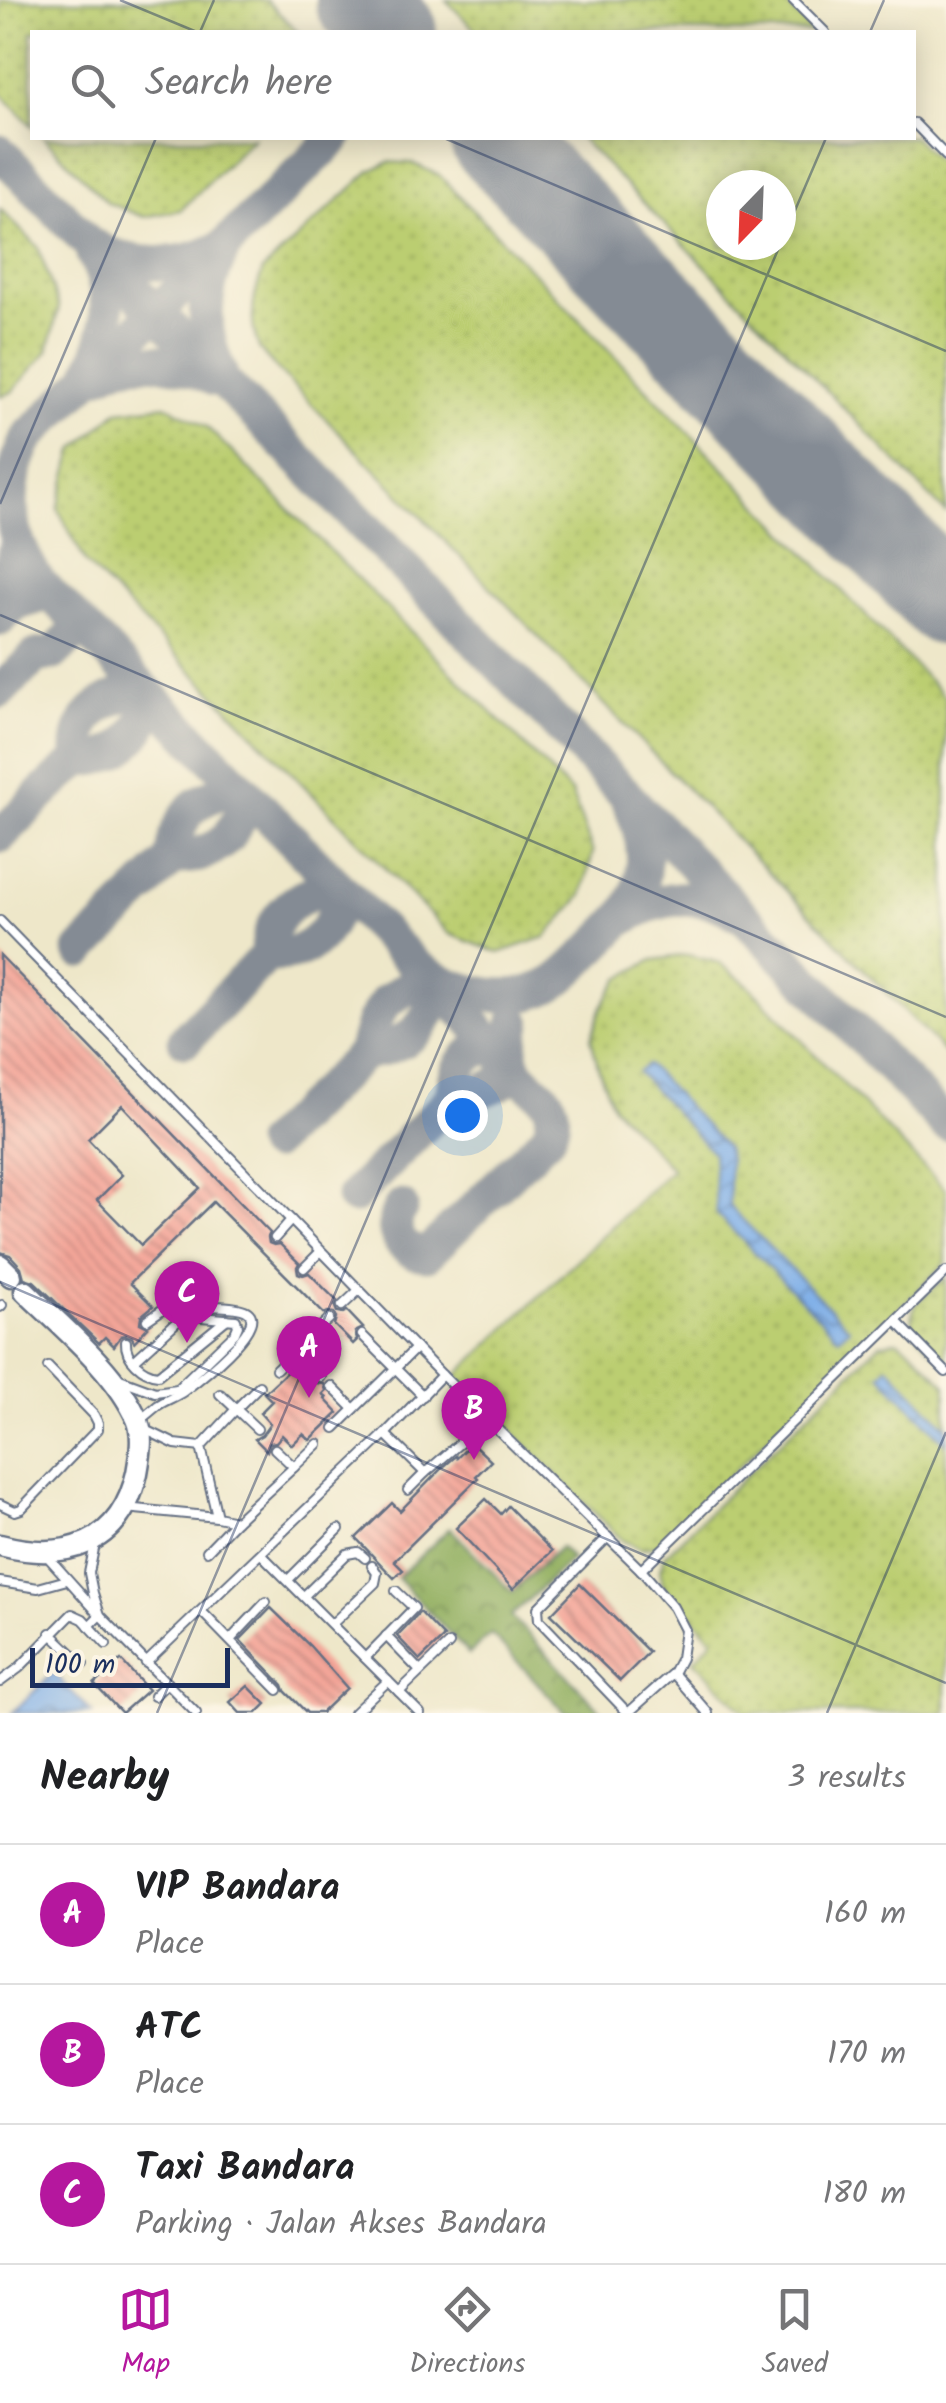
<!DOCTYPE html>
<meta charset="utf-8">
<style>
:root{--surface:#fff;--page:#f2f2f2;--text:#202124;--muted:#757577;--line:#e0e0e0;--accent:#b5179e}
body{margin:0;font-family:Kalam,sans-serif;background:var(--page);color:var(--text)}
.compass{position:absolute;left:706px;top:170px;width:90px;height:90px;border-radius:50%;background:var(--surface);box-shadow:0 5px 25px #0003;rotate:203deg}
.scale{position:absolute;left:30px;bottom:25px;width:200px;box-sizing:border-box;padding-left:10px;border:5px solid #1b2f5e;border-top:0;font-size:28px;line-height:35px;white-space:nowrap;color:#1b2f5e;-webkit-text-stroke:8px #fcf5e5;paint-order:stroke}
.you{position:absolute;left:462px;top:1115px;width:35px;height:35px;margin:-25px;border:8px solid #fff;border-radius:50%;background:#1a73e8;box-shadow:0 0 0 15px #1a73e833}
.badge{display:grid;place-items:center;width:65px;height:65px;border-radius:50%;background:var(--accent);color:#fff;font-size:32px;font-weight:700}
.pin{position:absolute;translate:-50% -82px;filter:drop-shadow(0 2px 5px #0008)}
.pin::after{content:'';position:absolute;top:52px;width:35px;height:30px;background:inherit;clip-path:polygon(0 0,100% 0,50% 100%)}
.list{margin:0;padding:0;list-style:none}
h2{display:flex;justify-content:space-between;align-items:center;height:130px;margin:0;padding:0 40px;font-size:42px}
h2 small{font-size:32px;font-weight:400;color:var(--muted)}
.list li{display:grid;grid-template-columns:65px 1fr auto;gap:30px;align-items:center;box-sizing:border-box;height:140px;padding:0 40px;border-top:2px solid var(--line)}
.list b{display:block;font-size:38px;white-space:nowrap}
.list p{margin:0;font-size:32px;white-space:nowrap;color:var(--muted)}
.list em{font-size:32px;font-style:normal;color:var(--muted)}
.icon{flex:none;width:55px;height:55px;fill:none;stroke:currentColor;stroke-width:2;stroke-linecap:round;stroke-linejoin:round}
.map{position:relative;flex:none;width:946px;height:1713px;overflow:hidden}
.search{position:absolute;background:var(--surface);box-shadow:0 5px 25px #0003;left:30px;right:30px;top:30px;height:110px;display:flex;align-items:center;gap:25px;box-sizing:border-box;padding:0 35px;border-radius:0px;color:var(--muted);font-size:38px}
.sheet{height:550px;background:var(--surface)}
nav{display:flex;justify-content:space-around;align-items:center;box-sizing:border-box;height:140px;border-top:2px solid var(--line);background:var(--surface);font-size:28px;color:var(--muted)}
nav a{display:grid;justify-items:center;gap:5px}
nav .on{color:var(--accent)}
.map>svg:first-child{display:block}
.grass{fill:url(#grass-dots);stroke:#6b7e68;stroke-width:2.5;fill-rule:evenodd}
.forest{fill:url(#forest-crowns);stroke:#587060;stroke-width:2.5}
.water{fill:url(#water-waves);stroke:#4c6ea3;stroke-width:2.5}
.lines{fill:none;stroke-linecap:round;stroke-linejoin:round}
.taxiway{stroke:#848b94;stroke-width:35}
.runway{stroke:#848b94;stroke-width:90}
.building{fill:url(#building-back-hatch);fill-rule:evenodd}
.service-casing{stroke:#656f83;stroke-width:12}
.tertiary-casing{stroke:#656f83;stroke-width:25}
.service{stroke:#fff;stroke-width:8}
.tertiary{stroke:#fff;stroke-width:20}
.ticks{fill:none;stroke:#1b2f5e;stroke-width:2.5;stroke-opacity:0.45}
</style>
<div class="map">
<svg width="946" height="1713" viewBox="0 0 946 1713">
<defs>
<pattern id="grass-dots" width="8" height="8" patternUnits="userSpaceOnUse" patternTransform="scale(2.5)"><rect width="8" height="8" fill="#bbce71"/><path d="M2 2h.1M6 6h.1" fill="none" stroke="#a0b164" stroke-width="1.8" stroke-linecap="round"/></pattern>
<pattern id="forest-crowns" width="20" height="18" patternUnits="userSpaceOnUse" patternTransform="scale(2.5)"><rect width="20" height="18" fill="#94b163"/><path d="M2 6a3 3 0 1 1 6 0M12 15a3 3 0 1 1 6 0" fill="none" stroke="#789055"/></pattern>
<pattern id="water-waves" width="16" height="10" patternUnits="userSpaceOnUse" patternTransform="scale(2.5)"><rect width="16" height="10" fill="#7cade8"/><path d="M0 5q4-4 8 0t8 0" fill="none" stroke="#658dbf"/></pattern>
<pattern id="building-back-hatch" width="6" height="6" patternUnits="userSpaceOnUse" patternTransform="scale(2.5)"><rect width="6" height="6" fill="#f4a699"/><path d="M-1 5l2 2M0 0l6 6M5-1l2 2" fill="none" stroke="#c58880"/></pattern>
</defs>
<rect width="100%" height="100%" fill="#fcf5e5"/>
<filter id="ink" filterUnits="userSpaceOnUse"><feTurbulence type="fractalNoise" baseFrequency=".01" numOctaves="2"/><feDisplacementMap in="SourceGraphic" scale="20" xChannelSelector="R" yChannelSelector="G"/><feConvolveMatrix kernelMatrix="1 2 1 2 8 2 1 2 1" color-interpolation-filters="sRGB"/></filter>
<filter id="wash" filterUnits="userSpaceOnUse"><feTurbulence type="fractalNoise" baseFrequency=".0048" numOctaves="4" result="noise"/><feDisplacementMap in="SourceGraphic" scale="40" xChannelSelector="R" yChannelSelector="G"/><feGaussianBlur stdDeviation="2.25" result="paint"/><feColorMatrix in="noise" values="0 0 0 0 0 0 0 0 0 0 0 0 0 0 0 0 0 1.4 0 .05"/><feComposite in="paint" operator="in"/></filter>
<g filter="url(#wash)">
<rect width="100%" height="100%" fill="#eee7c9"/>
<g class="grass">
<polygon points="0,0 266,0 298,32 32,32 32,126 0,93"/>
<polygon points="446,0 782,0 813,32 477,32"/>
<path d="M914 137 946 170V513L580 138ZM721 185H781V245H721Z"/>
<polygon points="44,138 253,138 181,210 144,217 108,203"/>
<path d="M389 162 412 163 439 175 946 698V1054L279 371C272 364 261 354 258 345 248 321 254 293 263 270L370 171Z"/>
<polygon points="0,209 38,247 59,307 48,351 12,392 0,396"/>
<polygon points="166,405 206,426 571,792 593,852 582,896 546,937 499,953 449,934 86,563 58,509 74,450 117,411"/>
<polygon points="688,955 720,963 748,985 946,1190 946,1263 660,1544 642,1549 623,1541 456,1376 672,1169 613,1106 599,1070 591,1038 602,1006 620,978 653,960"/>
<path d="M946 1277V1364C932 1350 900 1328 916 1305 923 1295 937 1286 946 1277Z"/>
<polygon points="897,1340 913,1351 946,1385 946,1713 745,1713 694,1660 713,1639 663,1586 660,1569 666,1554 880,1344"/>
</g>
<polygon class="forest" points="450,1528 512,1592 560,1547 572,1559 511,1616 603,1713 566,1713 491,1634 469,1654 397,1578"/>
<g class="water">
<polygon points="647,1064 726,1148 729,1159 729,1206 849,1328 839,1338 717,1214 713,1153 638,1072"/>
<polygon points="888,1366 946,1427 946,1443 880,1374"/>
<polygon points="53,1673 92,1713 12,1713"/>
</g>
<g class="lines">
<g class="taxiway">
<polyline points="358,0 368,32"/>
<path d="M335 138 29 436C12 465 6 503 16 536 20 552 29 566 37 580L416 966C453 993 513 1008 554 983 569 973 581 959 594 947 606 934 621 922 630 907 654 869 643 827 623 791"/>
<polyline points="0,152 946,1124"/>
<path d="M96 247C132 269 182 268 219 249"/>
<path d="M91 372C110 337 114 289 93 254"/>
<path d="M220 372C201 335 202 291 221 254"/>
<path d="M97 375C133 353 179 360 214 379"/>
<polyline points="0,582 12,564 17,540"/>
<polyline points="0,619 15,604 50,593"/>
<polyline points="0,691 36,656 54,653 60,648 72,635 78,622"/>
<path d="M79 760C76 712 102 700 143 689"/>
<path d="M0 836C24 813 48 785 75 764 82 758 88 760 97 758 128 752 146 726 151 696"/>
<path d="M173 858C176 812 198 797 240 787"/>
<path d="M621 920C656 897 699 889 737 913"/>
<polyline points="81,951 173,858 199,855 219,845 228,837 240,818 247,794"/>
<path d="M268 954C267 913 301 893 336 885"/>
<polyline points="436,983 514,1066"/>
<path d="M185 1040 268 954C311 960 334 928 341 890"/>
<path d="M452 1098C455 1060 470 1045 508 1046"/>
<path d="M271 1144 364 1053 373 1022 386 1002 405 989 437 984C431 1029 407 1046 364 1053"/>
<polyline points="353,1197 452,1098 477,1093 501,1083 505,1073 508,1044"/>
<path d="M401 1207C387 1229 400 1254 427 1254L548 1136C567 1093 522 1091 513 1063 509 1051 512 1035 515 1023"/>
</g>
<g class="runway">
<polyline points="360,0 392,32"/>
<polyline points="494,138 946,601"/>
</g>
</g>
<g id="blocks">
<g class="building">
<path d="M0 955 270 1233 268 1237 269 1243 274 1245 280 1244 299 1263 297 1267 298 1273 303 1275 309 1273 337 1301 335 1307 337 1312 343 1313 347 1311 363 1328 355 1332 357 1340 353 1344 334 1325 336 1318 334 1313 328 1312 324 1314 213 1202 130 1283 153 1306 141 1316 140 1323 148 1327 134 1342 132 1337 126 1335 121 1336 114 1346 105 1337 99 1343 34 1281 24 1278 21 1267 10 1255 0 1252ZM122 1105 200 1188 141 1245 97 1200 122 1175 88 1139Z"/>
<polygon points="294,1365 309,1382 324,1384 326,1391 323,1394 327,1397 325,1399 338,1413 310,1440 303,1434 292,1445 282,1435 276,1442 270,1443 267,1451 255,1439 262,1435 270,1424 260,1413 272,1401 264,1393"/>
<polygon points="472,1443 491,1461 476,1476 478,1478 394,1561 403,1570 394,1578 356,1538 392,1503 400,1511 442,1468 456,1456 457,1458"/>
<polygon points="486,1499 501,1514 508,1506 552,1551 513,1589 456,1528"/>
<polygon points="580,1584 649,1652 620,1681 551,1614"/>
<polygon points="271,1608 310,1646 347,1688 321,1713 307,1713 285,1691 283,1685 240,1640"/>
<polygon points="420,1612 444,1637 420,1660 397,1636"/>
<polygon points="121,1660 148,1690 122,1713 94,1684"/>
<polygon points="248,1686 266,1704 257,1713 240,1713 230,1702"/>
</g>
</g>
</g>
<g filter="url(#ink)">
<use href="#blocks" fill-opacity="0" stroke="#656f83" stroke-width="2.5"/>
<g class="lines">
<defs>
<g id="service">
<polyline points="793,0 825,32"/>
<polyline points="914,123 946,156"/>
<polyline points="0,921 442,1375"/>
<polyline points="275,1238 291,1220"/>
<polyline points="304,1268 321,1251"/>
<polyline points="342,1306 359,1290"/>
<polyline points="0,1307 2,1305"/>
<polyline points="897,1322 946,1372"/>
<polyline points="362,1335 423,1396"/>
<path d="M126 1342C125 1358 143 1374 158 1375L227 1319"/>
<polyline points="295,1351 321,1377"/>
<polyline points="276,1369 329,1319"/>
<polyline points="117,1378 155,1392 177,1389 235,1333 238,1326 236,1320 189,1316 181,1318 134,1361"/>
<polyline points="331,1386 354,1409"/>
<polyline points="220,1394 236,1409 259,1386"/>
<path d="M139 1421C145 1416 151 1411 157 1406 165 1400 176 1397 184 1391 197 1381 267 1327 248 1312 237 1303 186 1307 171 1307L163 1309 147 1320"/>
<polyline points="335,1428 416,1348"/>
<polyline points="144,1429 175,1444 201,1447"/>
<polyline points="385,1434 425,1473 488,1419"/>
<polyline points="294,1467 318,1444"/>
<polyline points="408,1490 425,1473"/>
<polyline points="0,1504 15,1511 21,1509 98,1429 98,1423 94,1415 48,1367"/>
<polyline points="125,1508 217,1517 201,1447 236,1409 257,1429"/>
<polyline points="217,1517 236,1521 294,1467 275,1449"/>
<polyline points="608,1537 538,1608 539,1620 628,1713"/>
<polyline points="95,1544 89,1573 93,1593 100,1615 196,1713"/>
<polyline points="207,1551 236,1521"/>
<polyline points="261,1554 420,1713"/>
<polyline points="47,1556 100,1615 89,1626"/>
<polyline points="641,1570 946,1272"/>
<polyline points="288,1580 339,1529"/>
<polyline points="0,1582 38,1588 67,1580"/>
<polyline points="304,1596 347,1554 358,1552 365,1558"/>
<polyline points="201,1611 278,1690"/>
<polyline points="332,1624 375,1583 377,1573 372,1566"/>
<polyline points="50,1633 83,1664"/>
<polyline points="386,1636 420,1671"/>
<polyline points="230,1640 266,1602"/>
<polyline points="365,1658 414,1608 396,1591"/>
<polyline points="146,1663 385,1434 442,1375 641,1570 673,1607 685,1630 681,1658 673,1673 628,1713"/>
<polyline points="673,1673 708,1713"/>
<polyline points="0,1682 19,1668 72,1614 83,1619 106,1644"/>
<polyline points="399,1692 449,1644"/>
<polyline points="154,1696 167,1683"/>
<polyline points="354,1713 388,1681"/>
</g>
<g id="tertiary">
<polyline points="0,1265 11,1276"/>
<path d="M0 1545C66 1562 121 1545 137 1473 140 1456 144 1435 137 1419 116 1371 63 1328 25 1291"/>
</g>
</defs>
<use href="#service" class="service-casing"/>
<use href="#tertiary" class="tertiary-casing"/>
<use href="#service" class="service"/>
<use href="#tertiary" class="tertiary"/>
</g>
</g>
<path class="ticks" d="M120 0 197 32M200 32 214 0M870 32 884 0M444 138 946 351M781 243 826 138M0 504 156 138M0 615 946 1017M0 1282 946 1683M157 1713 780 245M827 1713 946 1432"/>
</svg>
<svg class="compass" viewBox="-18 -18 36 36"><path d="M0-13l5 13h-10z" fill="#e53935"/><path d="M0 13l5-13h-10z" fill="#757577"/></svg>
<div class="scale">100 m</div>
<div class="you"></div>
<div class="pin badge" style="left:309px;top:1398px">A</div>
<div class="pin badge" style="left:474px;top:1460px">B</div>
<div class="pin badge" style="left:187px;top:1343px">C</div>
<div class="search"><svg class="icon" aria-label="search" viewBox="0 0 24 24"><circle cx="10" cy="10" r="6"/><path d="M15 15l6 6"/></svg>Search here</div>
</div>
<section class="sheet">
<h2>Nearby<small>3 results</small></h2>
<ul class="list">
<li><span class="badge">A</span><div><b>VIP Bandara</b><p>Place</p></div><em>160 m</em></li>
<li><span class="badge">B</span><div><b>ATC</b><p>Place</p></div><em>170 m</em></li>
<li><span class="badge">C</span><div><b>Taxi Bandara</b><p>Parking · Jalan Akses Bandara</p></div><em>180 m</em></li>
</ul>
</section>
<nav>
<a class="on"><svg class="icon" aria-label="map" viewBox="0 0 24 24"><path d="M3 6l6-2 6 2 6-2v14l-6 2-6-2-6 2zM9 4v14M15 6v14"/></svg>Map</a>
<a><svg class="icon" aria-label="directions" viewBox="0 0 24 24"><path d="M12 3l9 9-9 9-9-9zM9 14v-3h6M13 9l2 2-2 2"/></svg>Directions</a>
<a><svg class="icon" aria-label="saved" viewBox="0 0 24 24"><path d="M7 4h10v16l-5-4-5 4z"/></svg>Saved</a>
</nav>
